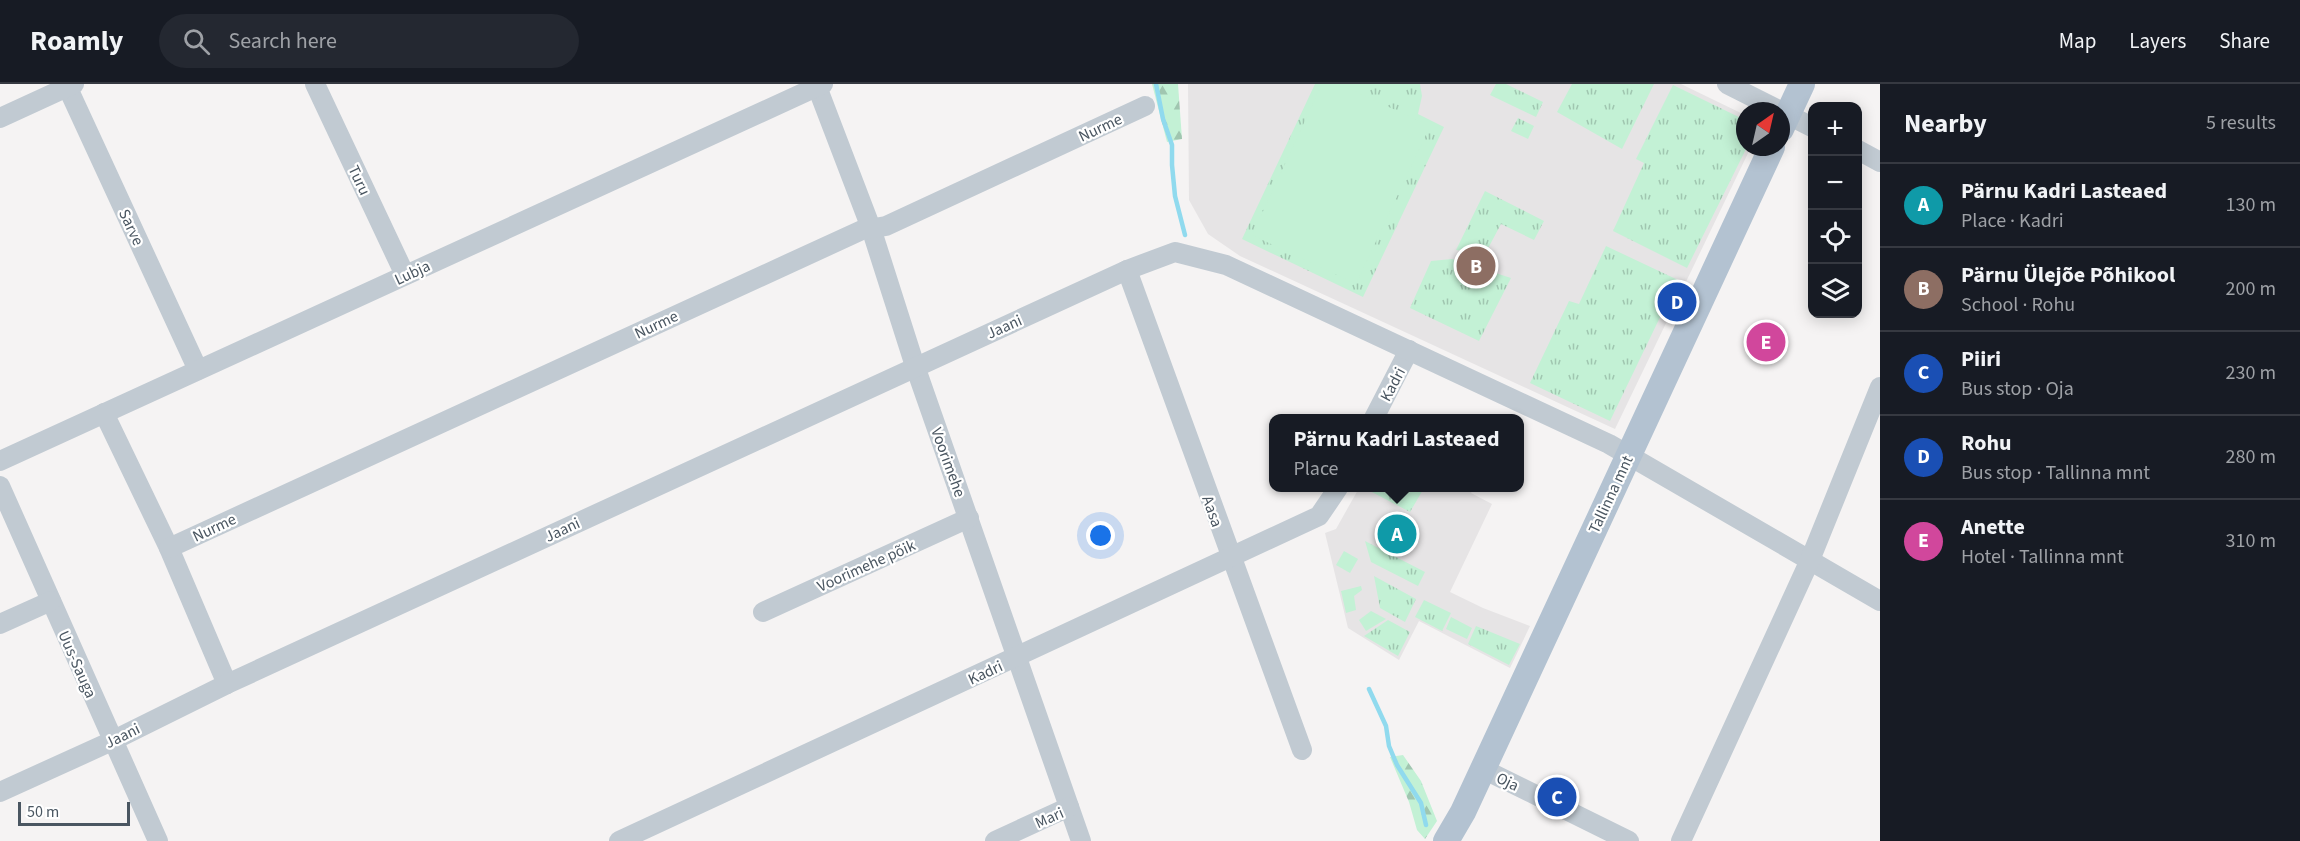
<!DOCTYPE html>
<meta charset="utf-8">
<style>
:root{--surface:#171b24;--page:#242831;--text:#f1f3f6;--muted:#9ea1a6;--line:#363941;--accent:#2563eb}
body{margin:0;font-family:"Source Sans 3",sans-serif;background:var(--page);color:var(--text)}
.controls{position:absolute;right:18px;top:18px;display:grid;overflow:hidden;border-radius:12px;box-shadow:0 3px 15px #0003}
.controls button{width:54px;height:54px;display:grid;place-items:center;padding:0;border:0;border-bottom:2px solid var(--line);background:var(--surface);color:var(--text);font:30px sans-serif}
.compass{position:absolute;left:1736px;top:18px;width:54px;height:54px;border-radius:50%;background:var(--surface);box-shadow:0 3px 15px #0003;rotate:34deg}
.scale{position:absolute;left:18px;bottom:15px;width:112px;box-sizing:border-box;padding-left:6px;border:3px solid #4a5661;border-top:0;font-size:16px;line-height:21px;white-space:nowrap;color:#4a5661;-webkit-text-stroke:4px #fff;paint-order:stroke}
.you{position:absolute;left:1101px;top:452px;width:21px;height:21px;margin:-15px;border:4px solid #fff;border-radius:50%;background:#1a73e8;box-shadow:0 0 0 9px #1a73e833}
.badge{display:grid;place-items:center;width:39px;height:39px;border-radius:50%;background:var(--accent);color:#fff;font-size:20px;font-weight:700}
.pin{position:absolute;translate:-50% -50%;border:3px solid #fff;box-shadow:0 2px 6px #0006}
.popup{position:absolute;left:1269px;top:330px;width:255px;height:78px;box-sizing:border-box;display:grid;place-content:center;border-radius:12px;background:var(--surface);filter:drop-shadow(0 2px 4px #0005);font-size:20px;white-space:nowrap;color:var(--muted)}
.popup b{font-size:22px;color:var(--text)}
.popup::after{content:'';position:absolute;left:50%;top:100%;margin-left:-12px;border:12px solid transparent;border-top-color:var(--surface)}
.list{margin:0;padding:0;list-style:none}
h2{display:flex;justify-content:space-between;align-items:center;height:78px;margin:0;padding:0 24px;font-size:26px}
h2 small{font-size:20px;font-weight:400;color:var(--muted)}
.list li{display:grid;grid-template-columns:39px 1fr auto;gap:18px;align-items:center;box-sizing:border-box;height:84px;padding:0 24px;border-top:2px solid var(--line)}
.list b{display:block;font-size:22px;white-space:nowrap}
.list p{margin:0;font-size:20px;white-space:nowrap;color:var(--muted)}
.list em{font-size:20px;font-style:normal;color:var(--muted)}
.icon{flex:none;width:33px;height:33px;fill:none;stroke:currentColor;stroke-width:2;stroke-linecap:round;stroke-linejoin:round}
.map{position:relative;flex:none;width:1880px;height:757px;overflow:hidden}
header{display:flex;align-items:center;gap:36px;box-sizing:border-box;height:84px;padding:0 30px;background:var(--surface);border-bottom:2px solid var(--line)}
header strong{font-size:28px}
nav{display:flex;gap:33px;margin-inline-start:auto;font-size:21px}
.search{width:420px;height:54px;background:var(--page);display:flex;align-items:center;gap:15px;box-sizing:border-box;padding:0 21px;border-radius:33px;color:var(--muted);font-size:22px}
main{display:flex}
aside{flex:1;background:var(--surface)}
.map>svg:first-child{display:block}
.education{fill:#e6e4e5}
.grass{fill:url(#grass-tufts)}
.forest{fill:url(#forest-firs)}
.green{fill:#c3f1d5}
.lines{fill:none;stroke-linecap:round;stroke-linejoin:round}
.stream{stroke:#90daee;stroke-width:4.5}
.minor{stroke:#c1cad2;stroke-width:20}
.major{stroke:#b3c2d1;stroke-width:26}
.labels{text-anchor:middle;stroke-width:4.5;stroke-linejoin:round;paint-order:stroke}
.street-label{font-size:16px;fill:#4a5661;stroke:#fff}
</style>
<header>
<strong>Roamly</strong>
<div class="search"><svg class="icon" aria-label="search" viewBox="0 0 24 24"><circle cx="10" cy="10" r="6"/><path d="M15 15l6 6"/></svg>Search here</div>
<nav><a>Map</a><a>Layers</a><a>Share</a></nav>
</header>
<main>
<div class="map">
<svg width="1880" height="757" viewBox="0 0 1880 757">
<defs>
<pattern id="grass-tufts" width="24" height="20" patternUnits="userSpaceOnUse" patternTransform="scale(1.5)"><rect width="24" height="20" fill="#c3f1d5"/><path d="M3 7l-1-3M5 7V3M7 7l1-3M15 17l-1-3M17 17v-4M19 17l1-3" fill="none" stroke="#a0c6b0"/></pattern>
<pattern id="forest-firs" width="22" height="20" patternUnits="userSpaceOnUse" patternTransform="scale(1.5)"><rect width="22" height="20" fill="#c3f1d5"/><path d="M5 1l3.5 6h-7zM16 11l3.5 6h-7z" fill="#a0c6b0"/></pattern>
</defs>
<rect width="100%" height="100%" fill="#f5f3f3"/>
<g class="education">
<polygon points="1188,0 1681,0 1745,31 1745,63 1751,63 1615,345 1240,172 1208,150 1189,116"/>
<polygon points="1359,404 1474,404 1471,409 1492,420 1450,508 1483,524 1530,542 1510,584 1419,537 1399,576 1348,544 1325,449 1336,445"/>
</g>
<g class="grass">
<polygon points="1315,0 1420,0 1422,12 1418,30 1444,43 1363,213 1242,155"/>
<polygon points="1496,0 1506,0 1543,18 1536,33 1490,11"/>
<polygon points="1572,0 1654,0 1622,65 1557,28"/>
<polygon points="1673,1 1745,36 1745,63 1747,63 1687,184 1613,147 1644,79 1636,75"/>
<polygon points="1518,34 1534,42 1528,55 1511,47"/>
<polygon points="1485,107 1544,137 1534,156 1501,140 1485,170 1456,166"/>
<polygon points="1606,162 1678,196 1610,337 1530,299 1569,217 1579,220"/>
<polygon points="1452,175 1511,194 1479,257 1410,224 1431,177"/>
<polygon points="1367,404 1424,404 1410,428 1366,405"/>
<polygon points="1365,457 1425,488 1418,502 1371,478"/>
<polygon points="1374,492 1416,515 1405,538 1380,524"/>
<polygon points="1424,516 1451,529 1442,547 1415,533"/>
<polygon points="1388,536 1410,548 1398,572 1364,552"/>
<polygon points="1476,542 1520,560 1509,581 1468,560"/>
</g>
<g class="forest">
<polygon points="1152,0 1178,0 1182,55 1167,58"/>
<polygon points="1403,671 1421,697 1437,737 1425,755 1417,746 1409,718 1390,673"/>
</g>
<g class="green">
<polygon points="1322,0 1339,0 1430,42 1356,200 1252,151"/>
<polygon points="1344,467 1358,475 1350,489 1336,481"/>
<polygon points="1361,502 1362,506 1354,512 1356,526 1346,529 1341,507"/>
<polygon points="1371,527 1386,535 1366,547 1359,536"/>
<polygon points="1451,533 1472,544 1467,555 1446,545"/>
</g>
<g class="lines">
<g class="stream">
<polyline points="1156,0 1163,35 1172,61 1172,81 1175,112 1185,151"/>
<polyline points="1369,605 1386,642 1389,662 1397,681 1421,719 1426,741"/>
</g>
<g class="minor">
<polyline points="66,0 198,286"/>
<polyline points="315,0 405,191"/>
<polyline points="816,0 871,144 915,282 1081,757"/>
<polyline points="1727,0 1812,43"/>
<polyline points="0,34 74,0"/>
<polyline points="1858,66 1880,78"/>
<polyline points="1127,186 1302,666"/>
<polyline points="104,329 169,464 227,600"/>
<polyline points="1374,334 1409,266"/>
<polyline points="0,377 823,0"/>
<polyline points="0,402 158,757"/>
<polyline points="169,464 862,146 886,142 1145,22"/>
<polyline points="763,528 969,434"/>
<polyline points="0,540 51,517"/>
<polyline points="1483,685 1629,757"/>
<polyline points="0,708 112,657 227,600 1127,186 1175,168 1226,181 1609,360 1880,517"/>
<polyline points="619,757 1319,432 1338,404"/>
<polyline points="995,757 1069,723"/>
<polyline points="1681,757 1810,476 1880,303"/>
</g>
<g class="major">
<polyline points="1781,45 1802,0"/>
<polyline points="1446,757 1463,728 1772,63"/>
</g>
</g>
<g class="labels">
<g class="street-label">
<text transform="translate(1100 43) rotate(-25)" y="6">Nurme</text>
<text transform="translate(360 96) rotate(65)" y="6">Turu</text>
<text transform="translate(132 143) rotate(65)" y="6">Sarve</text>
<text transform="translate(412 188) rotate(-25)" y="6">Lubja</text>
<text transform="translate(656 240) rotate(-25)" y="6">Nurme</text>
<text transform="translate(1004 242) rotate(-24)" y="6">Jaani</text>
<text transform="translate(1392 300) rotate(-62)" y="6">Kadri</text>
<text transform="translate(949 378) rotate(70)" y="6">Voorimehe</text>
<text transform="translate(1610 410) rotate(-65)" y="6">Tallinna mnt</text>
<text transform="translate(1213 427) rotate(70)" y="6">Aasa</text>
<text transform="translate(214 443) rotate(-25)" y="6">Nurme</text>
<text transform="translate(562 445) rotate(-25)" y="6">Jaani</text>
<text transform="translate(866 481) rotate(-24)" y="6">Voorimehe põik</text>
<text transform="translate(78 580) rotate(66)" y="6">Uus-Sauga</text>
<text transform="translate(985 588) rotate(-25)" y="6">Kadri</text>
<text transform="translate(122 651) rotate(-26)" y="6">Jaani</text>
<text transform="translate(1508 697) rotate(26)" y="6">Oja</text>
<text transform="translate(1049 733) rotate(-24)" y="6">Mari</text>
</g>
</g>
</svg>
<div class="controls">
<button>+</button>
<button>−</button>
<button><svg class="icon" aria-label="locate" viewBox="0 0 24 24"><circle cx="12" cy="12" r="6"/><path d="M12 2v4M12 18v4M2 12h4M18 12h4"/></svg></button>
<button><svg class="icon" aria-label="layers" viewBox="0 0 24 24"><path d="M12 4l9 5-9 5-9-5zM3 14l9 5 9-5"/></svg></button>
</div>
<svg class="compass" viewBox="-18 -18 36 36"><path d="M0-13l5 13h-10z" fill="#e53935"/><path d="M0 13l5-13h-10z" fill="#9ea1a6"/></svg>
<div class="scale">50 m</div>
<div class="you"></div>
<div class="pin badge" style="left:1397px;top:450px;background:#0f9aa8">A</div>
<div class="popup"><b>Pärnu Kadri Lasteaed</b>Place</div>
<div class="pin badge" style="left:1476px;top:182px;background:#8d6e63">B</div>
<div class="pin badge" style="left:1557px;top:713px;background:#1a4fb4">C</div>
<div class="pin badge" style="left:1677px;top:218px;background:#1a4fb4">D</div>
<div class="pin badge" style="left:1766px;top:258px;background:#d1479c">E</div>
</div>
<aside>
<h2>Nearby<small>5 results</small></h2>
<ul class="list">
<li><span class="badge" style="background:#0f9aa8">A</span><div><b>Pärnu Kadri Lasteaed</b><p>Place · Kadri</p></div><em>130 m</em></li>
<li><span class="badge" style="background:#8d6e63">B</span><div><b>Pärnu Ülejõe Põhikool</b><p>School · Rohu</p></div><em>200 m</em></li>
<li><span class="badge" style="background:#1a4fb4">C</span><div><b>Piiri</b><p>Bus stop · Oja</p></div><em>230 m</em></li>
<li><span class="badge" style="background:#1a4fb4">D</span><div><b>Rohu</b><p>Bus stop · Tallinna mnt</p></div><em>280 m</em></li>
<li><span class="badge" style="background:#d1479c">E</span><div><b>Anette</b><p>Hotel · Tallinna mnt</p></div><em>310 m</em></li>
</ul>
</aside>
</main>
